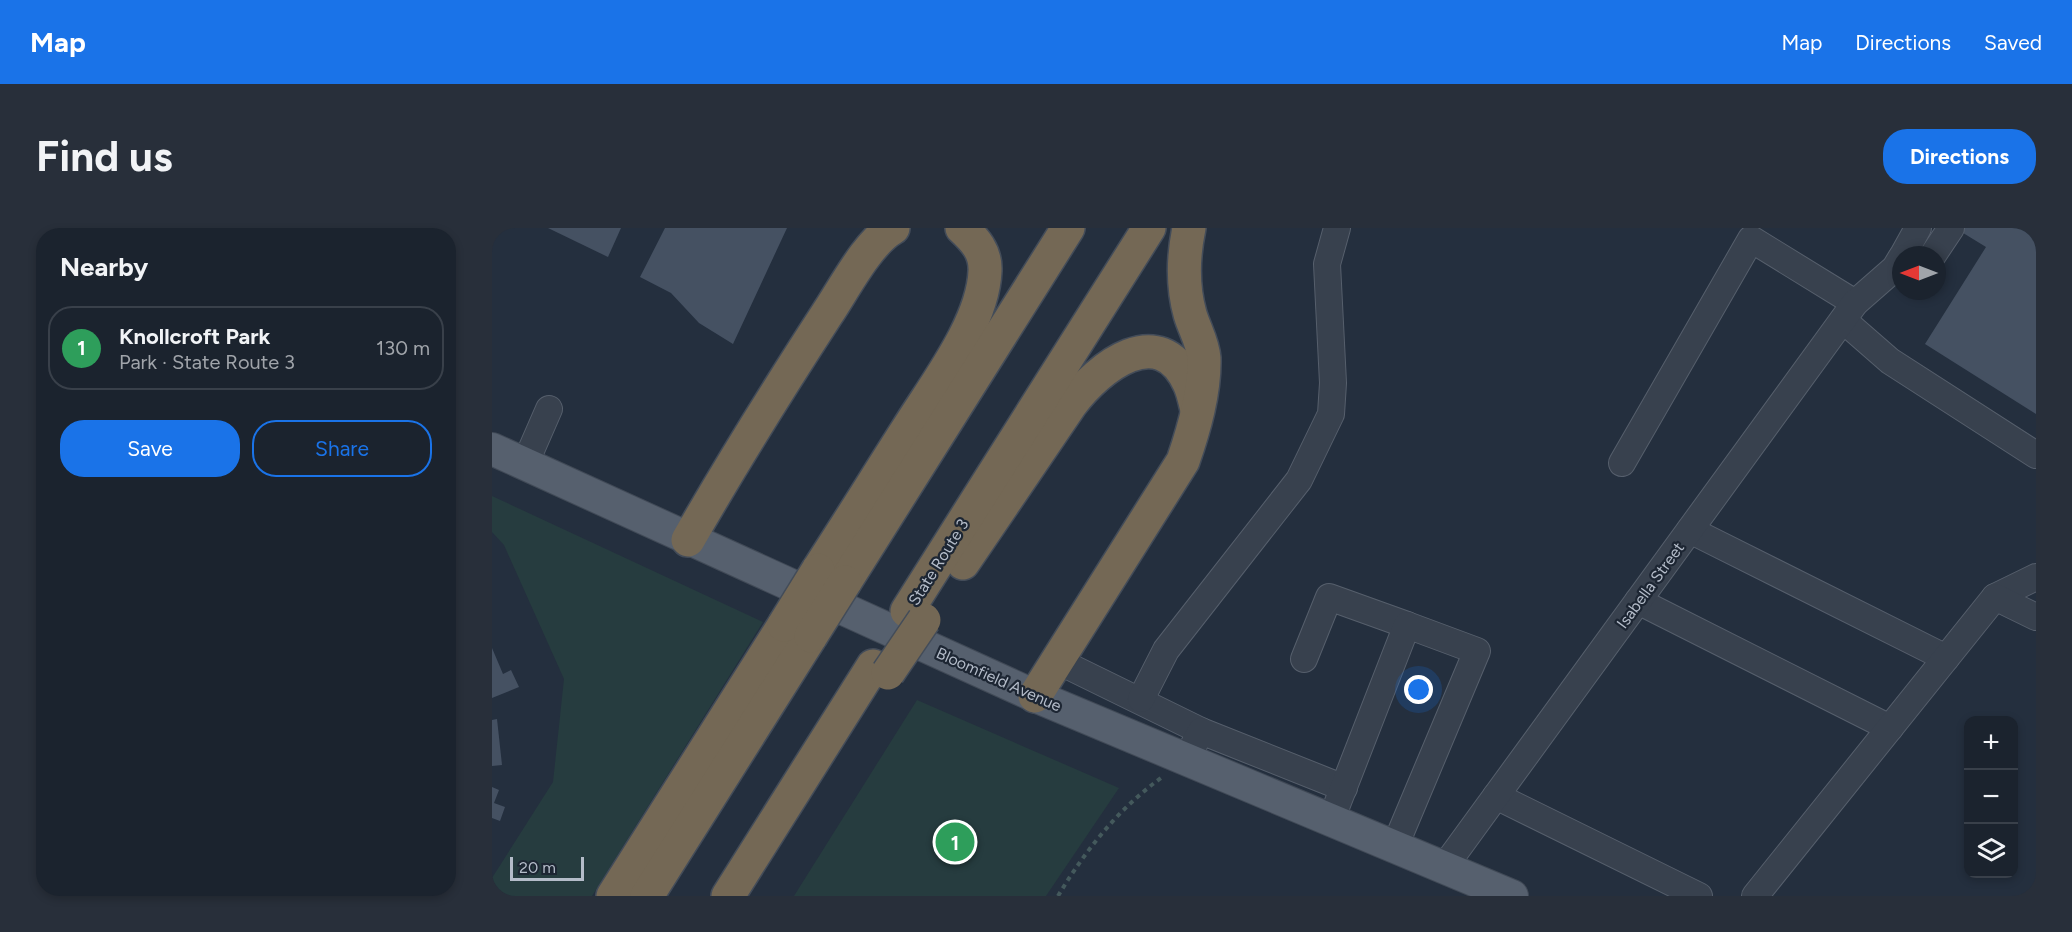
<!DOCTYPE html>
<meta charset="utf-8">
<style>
:root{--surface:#1b232e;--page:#282f3a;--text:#f1f3f6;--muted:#a0a4aa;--line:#39404a;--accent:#1a73e8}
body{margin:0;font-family:Figtree,sans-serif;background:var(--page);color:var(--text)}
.controls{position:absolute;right:18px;bottom:18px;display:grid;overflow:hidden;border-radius:12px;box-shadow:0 3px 9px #0003}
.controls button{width:54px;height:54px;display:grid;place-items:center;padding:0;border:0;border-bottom:2px solid var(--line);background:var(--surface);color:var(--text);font:30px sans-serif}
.compass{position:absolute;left:1400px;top:18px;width:54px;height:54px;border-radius:50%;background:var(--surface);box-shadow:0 3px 9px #0003;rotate:270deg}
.scale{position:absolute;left:18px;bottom:15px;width:74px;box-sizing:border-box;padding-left:6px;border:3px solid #b4bcc9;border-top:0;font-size:16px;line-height:21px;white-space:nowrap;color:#b4bcc9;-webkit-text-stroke:4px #1d2633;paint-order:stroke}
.you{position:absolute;left:927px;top:462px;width:21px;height:21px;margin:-15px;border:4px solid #fff;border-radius:50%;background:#1a73e8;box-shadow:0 0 0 9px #1a73e833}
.badge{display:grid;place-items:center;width:39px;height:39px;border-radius:50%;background:var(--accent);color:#fff;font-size:20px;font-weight:700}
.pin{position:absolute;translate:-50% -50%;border:3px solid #fff;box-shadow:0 2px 6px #0006}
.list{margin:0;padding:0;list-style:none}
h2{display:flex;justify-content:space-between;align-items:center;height:78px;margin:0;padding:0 24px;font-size:26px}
h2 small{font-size:20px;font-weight:400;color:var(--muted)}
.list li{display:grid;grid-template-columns:39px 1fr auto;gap:18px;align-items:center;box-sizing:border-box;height:84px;margin:0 12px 12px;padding:0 12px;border:2px solid var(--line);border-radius:24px}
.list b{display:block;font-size:22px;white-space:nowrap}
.list p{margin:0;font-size:20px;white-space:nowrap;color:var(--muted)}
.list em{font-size:20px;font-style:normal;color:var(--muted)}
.actions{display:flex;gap:12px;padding:18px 24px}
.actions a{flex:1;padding:14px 0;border:2px solid var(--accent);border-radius:24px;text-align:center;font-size:21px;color:var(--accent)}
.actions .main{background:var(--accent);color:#fff}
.icon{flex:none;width:33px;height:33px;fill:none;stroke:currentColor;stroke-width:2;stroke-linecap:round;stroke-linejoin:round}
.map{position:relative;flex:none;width:1544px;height:668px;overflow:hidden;border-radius:24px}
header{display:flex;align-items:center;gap:36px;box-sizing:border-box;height:84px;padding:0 30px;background:var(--accent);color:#fff}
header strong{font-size:28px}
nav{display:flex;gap:33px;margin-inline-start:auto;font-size:21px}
.intro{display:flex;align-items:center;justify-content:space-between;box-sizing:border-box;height:144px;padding:0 36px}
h1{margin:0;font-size:42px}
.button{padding:15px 27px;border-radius:24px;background:var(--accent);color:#fff;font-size:21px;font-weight:700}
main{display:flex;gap:36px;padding:0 36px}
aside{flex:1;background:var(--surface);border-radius:24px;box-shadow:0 3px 9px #0003}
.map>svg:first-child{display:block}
.green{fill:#263c3f}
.building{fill:#455162}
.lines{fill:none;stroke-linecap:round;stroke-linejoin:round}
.minor-casing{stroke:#565f6c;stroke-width:28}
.major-casing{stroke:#414a57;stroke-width:34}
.highway-casing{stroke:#434c59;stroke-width:36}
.path{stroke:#44595c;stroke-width:4;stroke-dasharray:4.5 4.5;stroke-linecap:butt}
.minor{stroke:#38414e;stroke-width:26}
.major{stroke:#56606e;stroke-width:32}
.highway{stroke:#746855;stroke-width:33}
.highway-bridge-casing{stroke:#434c59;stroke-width:36;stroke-linecap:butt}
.highway-bridge{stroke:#746855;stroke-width:33}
.labels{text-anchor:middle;stroke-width:4.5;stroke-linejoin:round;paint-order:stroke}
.street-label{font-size:16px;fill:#b4bcc9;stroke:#1d2633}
</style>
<header>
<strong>Map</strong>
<nav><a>Map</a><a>Directions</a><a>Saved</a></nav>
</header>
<div class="intro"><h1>Find us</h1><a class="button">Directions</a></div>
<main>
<aside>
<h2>Nearby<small></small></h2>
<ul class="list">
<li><span class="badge" style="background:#2e9e5b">1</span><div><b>Knollcroft Park</b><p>Park · State Route 3</p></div><em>130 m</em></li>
</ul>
<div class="actions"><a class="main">Save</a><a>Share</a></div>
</aside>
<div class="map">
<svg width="1544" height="668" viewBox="0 0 1544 668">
<rect width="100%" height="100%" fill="#242f3e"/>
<g class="green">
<polygon points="0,268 271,394 100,668 0,668 0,650 61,554 72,451 12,317 0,304"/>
<polygon points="425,472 627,560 554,668 302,668"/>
</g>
<g class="building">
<polygon points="56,0 129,0 116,29"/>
<polygon points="173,0 295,0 241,116 207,95 179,65 148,49"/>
<polygon points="1463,0 1544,0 1544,186 1433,116 1494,19"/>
<polygon points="0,420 11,446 19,442 27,459 0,470"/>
<polygon points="5,491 10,537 0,538 0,492"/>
<polygon points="0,559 7,562 2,575 13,579 8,593 0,590"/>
</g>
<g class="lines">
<defs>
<g id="minor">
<polyline points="1411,27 1426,0"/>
<polyline points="1441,27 1459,0"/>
<polyline points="1351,92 1398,133 1544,227"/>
<polyline points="1130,235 1259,11 1363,75"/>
<polyline points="33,236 57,181"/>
<polyline points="1198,302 1454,430"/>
<polyline points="1503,369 1544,349"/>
<polyline points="1146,373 1398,500"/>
<polyline points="812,431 837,369 915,397"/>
<polyline points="566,433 709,503"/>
<polyline points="649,471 674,422 807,252 839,186 841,155 835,36 845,0"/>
<polyline points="694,532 709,503 852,560"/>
<polyline points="1004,568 1207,668"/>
<polyline points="839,592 915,397 985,423 903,618"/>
<polyline points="953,638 1363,75 1403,40 1409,30"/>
<polyline points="1263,668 1503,369 1544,389"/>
</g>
<polyline id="major" points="0,221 543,468 1020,668"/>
<g id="highway">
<path d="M196 312C240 235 287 160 335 86 352 61 375 15 401 0"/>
<path d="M471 335 579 176C607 139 667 91 697 155 701 163 703 174 705 182"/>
<path d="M326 342C356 296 385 249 415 202 442 158 491 96 493 43 494 24 483 12 470 0"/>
<polyline points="353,354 576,0"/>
<polyline points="415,383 657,0"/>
<path d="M543 468 691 233C702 201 713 164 712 130 711 115 702 100 698 86 690 57 691 29 697 0"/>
<polyline points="121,668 292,397"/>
<polyline points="155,668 319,408"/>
<polyline points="236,668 381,438"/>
</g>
</defs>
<use href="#minor" class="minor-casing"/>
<use href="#major" class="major-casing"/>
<use href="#highway" class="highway-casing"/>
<path class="path" d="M566 668C593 623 626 581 669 550"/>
<use href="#minor" class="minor"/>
<use href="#major" class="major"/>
<use href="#highway" class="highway"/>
<defs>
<g id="highway-bridge">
<polyline points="292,397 326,342"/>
<polyline points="319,408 353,354"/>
<polyline points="396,445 432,392"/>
</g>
</defs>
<use href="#highway-bridge" class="highway-bridge-casing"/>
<use href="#highway-bridge" class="highway-bridge"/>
</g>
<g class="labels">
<g class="street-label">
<text transform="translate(446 334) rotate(-58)" y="6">State Route 3</text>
<text transform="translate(1158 357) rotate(-54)" y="6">Isabella Street</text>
<text transform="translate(507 451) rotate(24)" y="6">Bloomfield Avenue</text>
</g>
</g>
</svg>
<div class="controls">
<button>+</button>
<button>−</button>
<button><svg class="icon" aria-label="layers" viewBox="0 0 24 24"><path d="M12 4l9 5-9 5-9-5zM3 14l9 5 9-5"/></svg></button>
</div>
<svg class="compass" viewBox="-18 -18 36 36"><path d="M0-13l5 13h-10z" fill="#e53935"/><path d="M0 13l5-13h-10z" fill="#a0a4aa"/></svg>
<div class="scale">20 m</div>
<div class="you"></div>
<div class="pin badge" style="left:463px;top:614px;background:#2e9e5b">1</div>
</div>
</main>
